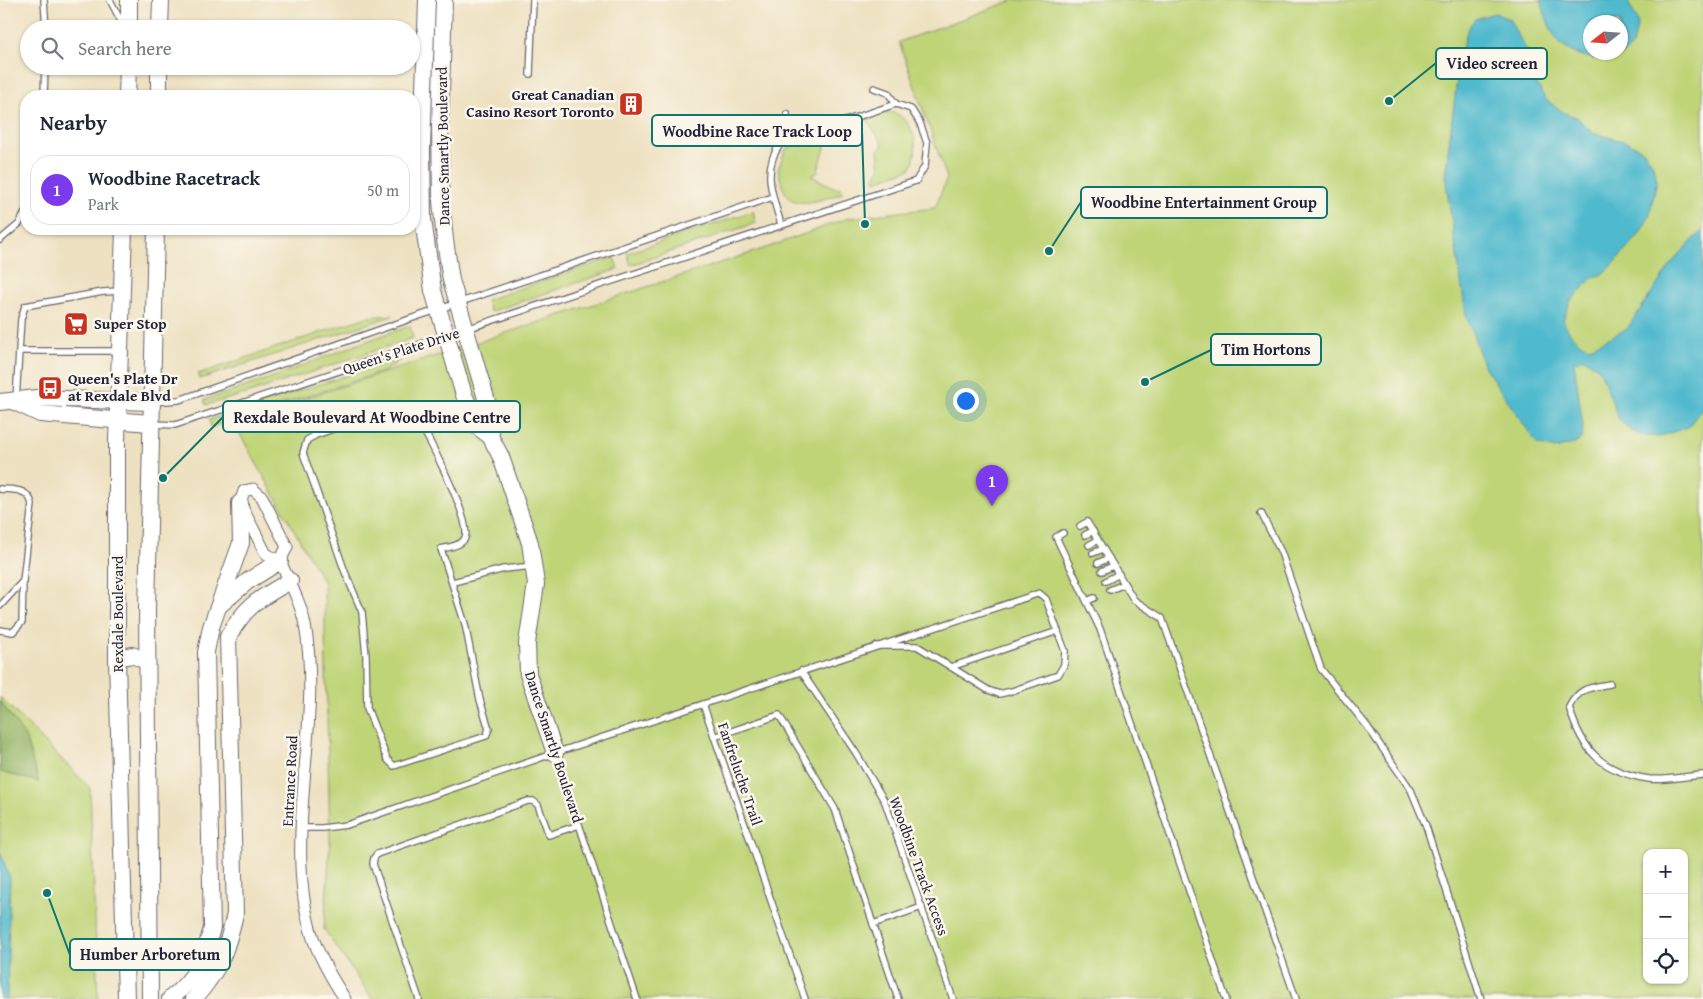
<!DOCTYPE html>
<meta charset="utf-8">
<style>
:root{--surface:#fff;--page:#f6f6f7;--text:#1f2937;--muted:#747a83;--line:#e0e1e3;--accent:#7c3aed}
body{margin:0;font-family:"Gentium Book Plus",serif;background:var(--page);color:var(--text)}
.controls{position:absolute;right:15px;bottom:15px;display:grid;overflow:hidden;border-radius:10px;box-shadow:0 1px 4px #0004}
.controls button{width:45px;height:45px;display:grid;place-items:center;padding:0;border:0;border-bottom:1px solid var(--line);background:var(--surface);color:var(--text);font:25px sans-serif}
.compass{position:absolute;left:1583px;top:15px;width:45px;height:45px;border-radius:50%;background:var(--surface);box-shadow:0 1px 4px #0004;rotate:253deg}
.you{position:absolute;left:965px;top:400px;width:18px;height:18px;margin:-12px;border:4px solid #fff;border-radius:50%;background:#1a73e8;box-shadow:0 0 0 8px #1a73e833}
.badge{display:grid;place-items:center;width:32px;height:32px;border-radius:50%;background:var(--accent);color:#fff;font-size:16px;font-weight:700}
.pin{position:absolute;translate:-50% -41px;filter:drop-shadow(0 1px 2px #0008)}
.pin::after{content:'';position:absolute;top:26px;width:18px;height:15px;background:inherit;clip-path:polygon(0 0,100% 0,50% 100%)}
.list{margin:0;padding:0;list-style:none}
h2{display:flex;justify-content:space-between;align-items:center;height:65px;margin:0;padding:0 20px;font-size:21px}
h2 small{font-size:16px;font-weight:400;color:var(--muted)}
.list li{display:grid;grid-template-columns:32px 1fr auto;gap:15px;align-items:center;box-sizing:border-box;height:70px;margin:0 10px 10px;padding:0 10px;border:1px solid var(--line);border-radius:20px}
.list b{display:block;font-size:19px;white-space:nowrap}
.list p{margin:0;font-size:16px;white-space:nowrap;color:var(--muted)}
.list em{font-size:16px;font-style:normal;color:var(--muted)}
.icon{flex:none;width:28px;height:28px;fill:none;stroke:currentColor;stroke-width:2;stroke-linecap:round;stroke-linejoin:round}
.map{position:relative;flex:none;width:1703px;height:999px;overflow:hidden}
.search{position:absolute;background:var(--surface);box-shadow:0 1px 4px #0004;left:20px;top:20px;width:400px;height:55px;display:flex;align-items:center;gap:12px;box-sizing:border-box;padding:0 18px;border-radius:28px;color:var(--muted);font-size:19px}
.panel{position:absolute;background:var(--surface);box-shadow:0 1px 4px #0004;left:20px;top:90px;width:400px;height:145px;border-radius:20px}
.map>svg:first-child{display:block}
.green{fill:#bfd477;stroke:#707b59;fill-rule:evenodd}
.forest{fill:#97b668;stroke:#5c6c52}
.water{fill:#4fb9cd;stroke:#386e84;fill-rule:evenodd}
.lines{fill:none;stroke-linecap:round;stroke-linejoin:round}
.lane-casing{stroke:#69656a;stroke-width:8}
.street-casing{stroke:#69656a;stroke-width:13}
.secondary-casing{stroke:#69656a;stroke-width:18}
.lane{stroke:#fff;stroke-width:5.5}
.street{stroke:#fff;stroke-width:11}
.secondary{stroke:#fff;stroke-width:16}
.labels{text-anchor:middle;stroke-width:5;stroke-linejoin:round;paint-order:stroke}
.poi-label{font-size:15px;font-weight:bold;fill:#22223b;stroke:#fbf7ec;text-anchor:start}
.street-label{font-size:15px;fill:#22223b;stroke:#fbf7ec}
.leader{fill:none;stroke:#0f766e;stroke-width:2}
.callout-dot{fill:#0f766e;stroke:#fbf7ec;stroke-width:2}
.callout{fill:#fbf7ec;stroke:#0f766e;stroke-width:2}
.callout-label{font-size:16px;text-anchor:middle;font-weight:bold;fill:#22223b}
</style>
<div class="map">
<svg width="1703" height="999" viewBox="0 0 1703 999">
<rect width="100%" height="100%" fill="#fbf7ec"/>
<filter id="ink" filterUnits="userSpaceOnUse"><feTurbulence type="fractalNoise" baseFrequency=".02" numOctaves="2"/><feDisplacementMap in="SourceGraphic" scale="10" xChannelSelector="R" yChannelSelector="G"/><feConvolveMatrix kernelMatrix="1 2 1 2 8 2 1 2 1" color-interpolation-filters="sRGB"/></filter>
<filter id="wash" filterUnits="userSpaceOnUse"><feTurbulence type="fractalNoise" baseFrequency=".0096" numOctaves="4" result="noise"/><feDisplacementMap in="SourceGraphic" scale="20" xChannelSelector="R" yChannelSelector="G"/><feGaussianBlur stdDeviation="1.12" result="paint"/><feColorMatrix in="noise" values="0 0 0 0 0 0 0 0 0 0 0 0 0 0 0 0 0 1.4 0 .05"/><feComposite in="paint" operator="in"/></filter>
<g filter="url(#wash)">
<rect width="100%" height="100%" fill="#eee1c1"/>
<g class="green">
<path d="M1014 0H1703V999H372L324 929 330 843 324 583 237 429 276 408 766 248 848 218 935 208 947 178 899 42ZM1590 22H1620V52H1590ZM1647 853H1684V980H1647Z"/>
<path d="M888 112C914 114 922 150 910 169L876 181 875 177 880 169 878 150 883 145 867 119Z"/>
<path d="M823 134 825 148 817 173 811 176 836 188 841 187 842 193C829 197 797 211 787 195 782 189 780 177 778 169L786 149Z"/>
<polygon points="753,211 756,223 631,265 627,253"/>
<polygon points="614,257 618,269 490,312 486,300"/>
<polygon points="393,315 392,316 200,379 198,374 367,317"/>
<path d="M410 326 413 338 246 394 206 405 204 400C275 380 340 348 410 326Z"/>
<polygon points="404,357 385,371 211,427 209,420"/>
<polygon points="0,697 90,788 98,999 0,999"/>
</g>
<polygon class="forest" points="0,701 25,736 39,782 0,772"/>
<g class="water">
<path d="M1540 0H1627L1638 22C1636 30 1635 42 1630 48 1615 68 1569 58 1557 40 1549 29 1545 13 1540 0ZM1590 22H1620V52H1590Z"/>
<path d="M1495 13 1509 19 1527 51 1530 71 1546 100 1565 113 1578 118 1593 133 1630 143 1644 151 1653 165 1657 180 1649 217 1639 235 1612 266 1602 274 1592 278 1570 302 1563 320C1570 335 1575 342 1590 347L1627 329 1674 260 1703 230V407L1688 427 1658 437 1639 435 1630 430 1619 420 1600 370 1584 358 1574 362 1583 426 1582 438 1577 443 1555 449 1537 444 1484 366 1466 315 1445 176 1460 55 1468 28 1475 19Z"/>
<polygon points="0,851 10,878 7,999 0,999"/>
</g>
</g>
<g filter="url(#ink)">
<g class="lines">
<defs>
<g id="lane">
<polyline points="44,0 46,29"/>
<polyline points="110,0 124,27"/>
<polyline points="530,74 533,0"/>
<polyline points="874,88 888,93 896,104"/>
<polyline points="44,96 45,66"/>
<polyline points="782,142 787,114"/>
<polyline points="0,240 19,224 26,211"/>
<polyline points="20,351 118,351"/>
<polyline points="16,400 21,319 25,306 103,292 120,291"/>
<polyline points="153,402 179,400 407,320 773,197"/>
<path d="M398 406 412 409C423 428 473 520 465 538 461 546 449 547 441 549L465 624 480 700 489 729 486 736 480 738 394 766 387 759 367 708 366 656 362 612 345 572 303 453 307 440 316 435Z"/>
<path d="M154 424 175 425 916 181 925 166 927 143 920 123 911 109 896 104 782 142C761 167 772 195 781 224"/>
<path d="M0 489C14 490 28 488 32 504L23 581 22 622 13 632 0 630"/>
<polyline points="1261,513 1281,552 1321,669 1367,726 1411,790 1426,826 1481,999"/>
<polyline points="1080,526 1087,522 1134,600 1162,618 1296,999"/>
<polyline points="1063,533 1056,537 1100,629 1226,999"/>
<polyline points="1085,535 1093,531"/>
<polyline points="1089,545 1098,540"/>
<polyline points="1093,553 1103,549"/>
<polyline points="1098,563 1109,558"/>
<polyline points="1102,571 1113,566"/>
<polyline points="1106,581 1119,574"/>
<polyline points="453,582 504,569 533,566"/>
<polyline points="1110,590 1124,584"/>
<polyline points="1087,601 1094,598"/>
<polyline points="0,606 23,581"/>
<polyline points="951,667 1058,631"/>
<polyline points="801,671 856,753 885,802 953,999"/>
<path d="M1610 684C1589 688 1580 687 1569 707 1582 751 1602 772 1649 779 1666 781 1686 776 1703 775"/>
<polyline points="703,704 805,999"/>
<polyline points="714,737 779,715 835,809 898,999"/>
<polyline points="556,755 637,999"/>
<polyline points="302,828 322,828 347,825 555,753 1034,595 1039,593 1046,599 1065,651 1064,665 1058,675 1012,691 999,694 988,690 917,646 876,646"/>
<polyline points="873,924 922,907"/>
<polyline points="419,999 373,864 374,858 377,854 528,801 533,801 538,805 549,835 579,825"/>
</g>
<path id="street" d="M280 561 287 547 262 497 253 489 244 491 240 503 266 554 280 561C289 581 301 603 305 625 323 724 282 839 312 935 318 954 334 982 345 999"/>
<g id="secondary">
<polyline points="129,0 129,29"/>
<polyline points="427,0 422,150 423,219 433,291 464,395 478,427 490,436 501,457 530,543 536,584 527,643 528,674 555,753"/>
<polyline points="444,0 440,124 441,201 445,240 451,280 493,422 490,436"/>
<polyline points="160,29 161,0"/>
<polyline points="127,96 128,66"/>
<polyline points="159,96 159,66"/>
<polyline points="124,229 117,441 117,658 126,999"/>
<polyline points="0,402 37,398 151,402"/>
<polyline points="15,402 40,414 150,423"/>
<polyline points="221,604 248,581 280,561"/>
<polyline points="117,658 132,655 147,661"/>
<polyline points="150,999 147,609 156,229"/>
<path d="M170 999C197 977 203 961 212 928L206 652 211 627 241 543 240 503"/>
<path d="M194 999C220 968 226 953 235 914L228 637C246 605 259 599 290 581"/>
</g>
</defs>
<use href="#lane" class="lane-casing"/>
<use href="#street" class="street-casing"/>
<use href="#secondary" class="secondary-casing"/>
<use href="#lane" class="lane"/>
<use href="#street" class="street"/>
<use href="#secondary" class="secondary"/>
</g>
</g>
<defs>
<symbol id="building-square" viewBox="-11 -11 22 22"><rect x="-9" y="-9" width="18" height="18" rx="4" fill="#c8321e" stroke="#fbf7ec"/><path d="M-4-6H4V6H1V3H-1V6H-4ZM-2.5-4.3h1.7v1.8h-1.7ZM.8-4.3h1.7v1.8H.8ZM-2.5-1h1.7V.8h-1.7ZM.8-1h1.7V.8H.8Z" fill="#fff"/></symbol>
<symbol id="supermarket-square" viewBox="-11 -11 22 22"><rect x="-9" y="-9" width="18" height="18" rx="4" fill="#c8321e" stroke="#fbf7ec"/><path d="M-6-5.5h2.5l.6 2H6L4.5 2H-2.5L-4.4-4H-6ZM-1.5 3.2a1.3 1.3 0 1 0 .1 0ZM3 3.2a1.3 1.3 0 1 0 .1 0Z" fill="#fff"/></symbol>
<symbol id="bus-square" viewBox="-11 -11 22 22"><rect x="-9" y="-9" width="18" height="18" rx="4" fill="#c8321e" stroke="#fbf7ec"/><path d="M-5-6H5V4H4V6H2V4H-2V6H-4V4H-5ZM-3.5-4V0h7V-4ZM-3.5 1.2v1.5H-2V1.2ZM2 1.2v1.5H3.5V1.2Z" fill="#fff"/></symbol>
</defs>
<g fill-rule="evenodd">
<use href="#building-square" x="617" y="90" width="28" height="28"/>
<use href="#supermarket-square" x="62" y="310" width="28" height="28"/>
<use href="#bus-square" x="36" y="374" width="28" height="28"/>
</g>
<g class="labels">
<g class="poi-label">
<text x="614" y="100" text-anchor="end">Great Canadian<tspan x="614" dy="17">Casino Resort Toronto</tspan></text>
<text x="94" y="329">Super Stop</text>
<text x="68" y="384">Queen's Plate Dr<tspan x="68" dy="17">at Rexdale Blvd</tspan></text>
</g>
<g class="street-label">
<text transform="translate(443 146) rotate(-91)" y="5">Dance Smartly Boulevard</text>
<text transform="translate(401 351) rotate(-18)" y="5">Queen's Plate Drive</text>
<text transform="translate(118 614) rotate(-90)" y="5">Rexdale Boulevard</text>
<text transform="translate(554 747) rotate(72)" y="5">Dance Smartly Boulevard</text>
<text transform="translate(740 774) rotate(71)" y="5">Fanfreluche Trail</text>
<text transform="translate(290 781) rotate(-87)" y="5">Entrance Road</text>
<text transform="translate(919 866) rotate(70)" y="5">Woodbine Track Access</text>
</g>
</g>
<path class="leader" d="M1389 101L1436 63M865 224L862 131M1049 251L1081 202M1145 382L1211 350M163 478L223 417M47 893L70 955"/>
<g class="callout-dot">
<circle cx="1389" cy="101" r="5"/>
<circle cx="865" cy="224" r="5"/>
<circle cx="1049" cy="251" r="5"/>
<circle cx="1145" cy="382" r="5"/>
<circle cx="163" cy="478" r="5"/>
<circle cx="47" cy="893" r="5"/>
</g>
<g class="callout">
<rect x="1436" y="48" width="111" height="31" rx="5"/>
<rect x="652" y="115" width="210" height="31" rx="5"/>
<rect x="1081" y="187" width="246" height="31" rx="5"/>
<rect x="1211" y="334" width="110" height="31" rx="5"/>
<rect x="223" y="401" width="297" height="31" rx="5"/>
<rect x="70" y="939" width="160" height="31" rx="5"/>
</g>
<g class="callout-label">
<text x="1492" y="69">Video screen</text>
<text x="757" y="137">Woodbine Race Track Loop</text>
<text x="1204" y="208">Woodbine Entertainment Group</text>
<text x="1266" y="355">Tim Hortons</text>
<text x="372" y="423">Rexdale Boulevard At Woodbine Centre</text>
<text x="150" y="960">Humber Arboretum</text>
</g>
</svg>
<div class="controls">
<button>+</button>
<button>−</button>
<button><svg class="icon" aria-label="locate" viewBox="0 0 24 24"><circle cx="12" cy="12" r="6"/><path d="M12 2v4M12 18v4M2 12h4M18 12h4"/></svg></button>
</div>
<svg class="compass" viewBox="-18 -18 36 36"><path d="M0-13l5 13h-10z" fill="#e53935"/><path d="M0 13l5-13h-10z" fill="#747a83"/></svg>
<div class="you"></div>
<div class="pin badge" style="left:992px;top:506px">1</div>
<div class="search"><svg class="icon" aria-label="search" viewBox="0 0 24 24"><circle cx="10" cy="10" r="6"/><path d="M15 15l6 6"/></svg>Search here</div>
<section class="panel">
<h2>Nearby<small></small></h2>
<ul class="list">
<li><span class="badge">1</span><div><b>Woodbine Racetrack</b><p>Park</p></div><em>50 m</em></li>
</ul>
</section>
</div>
